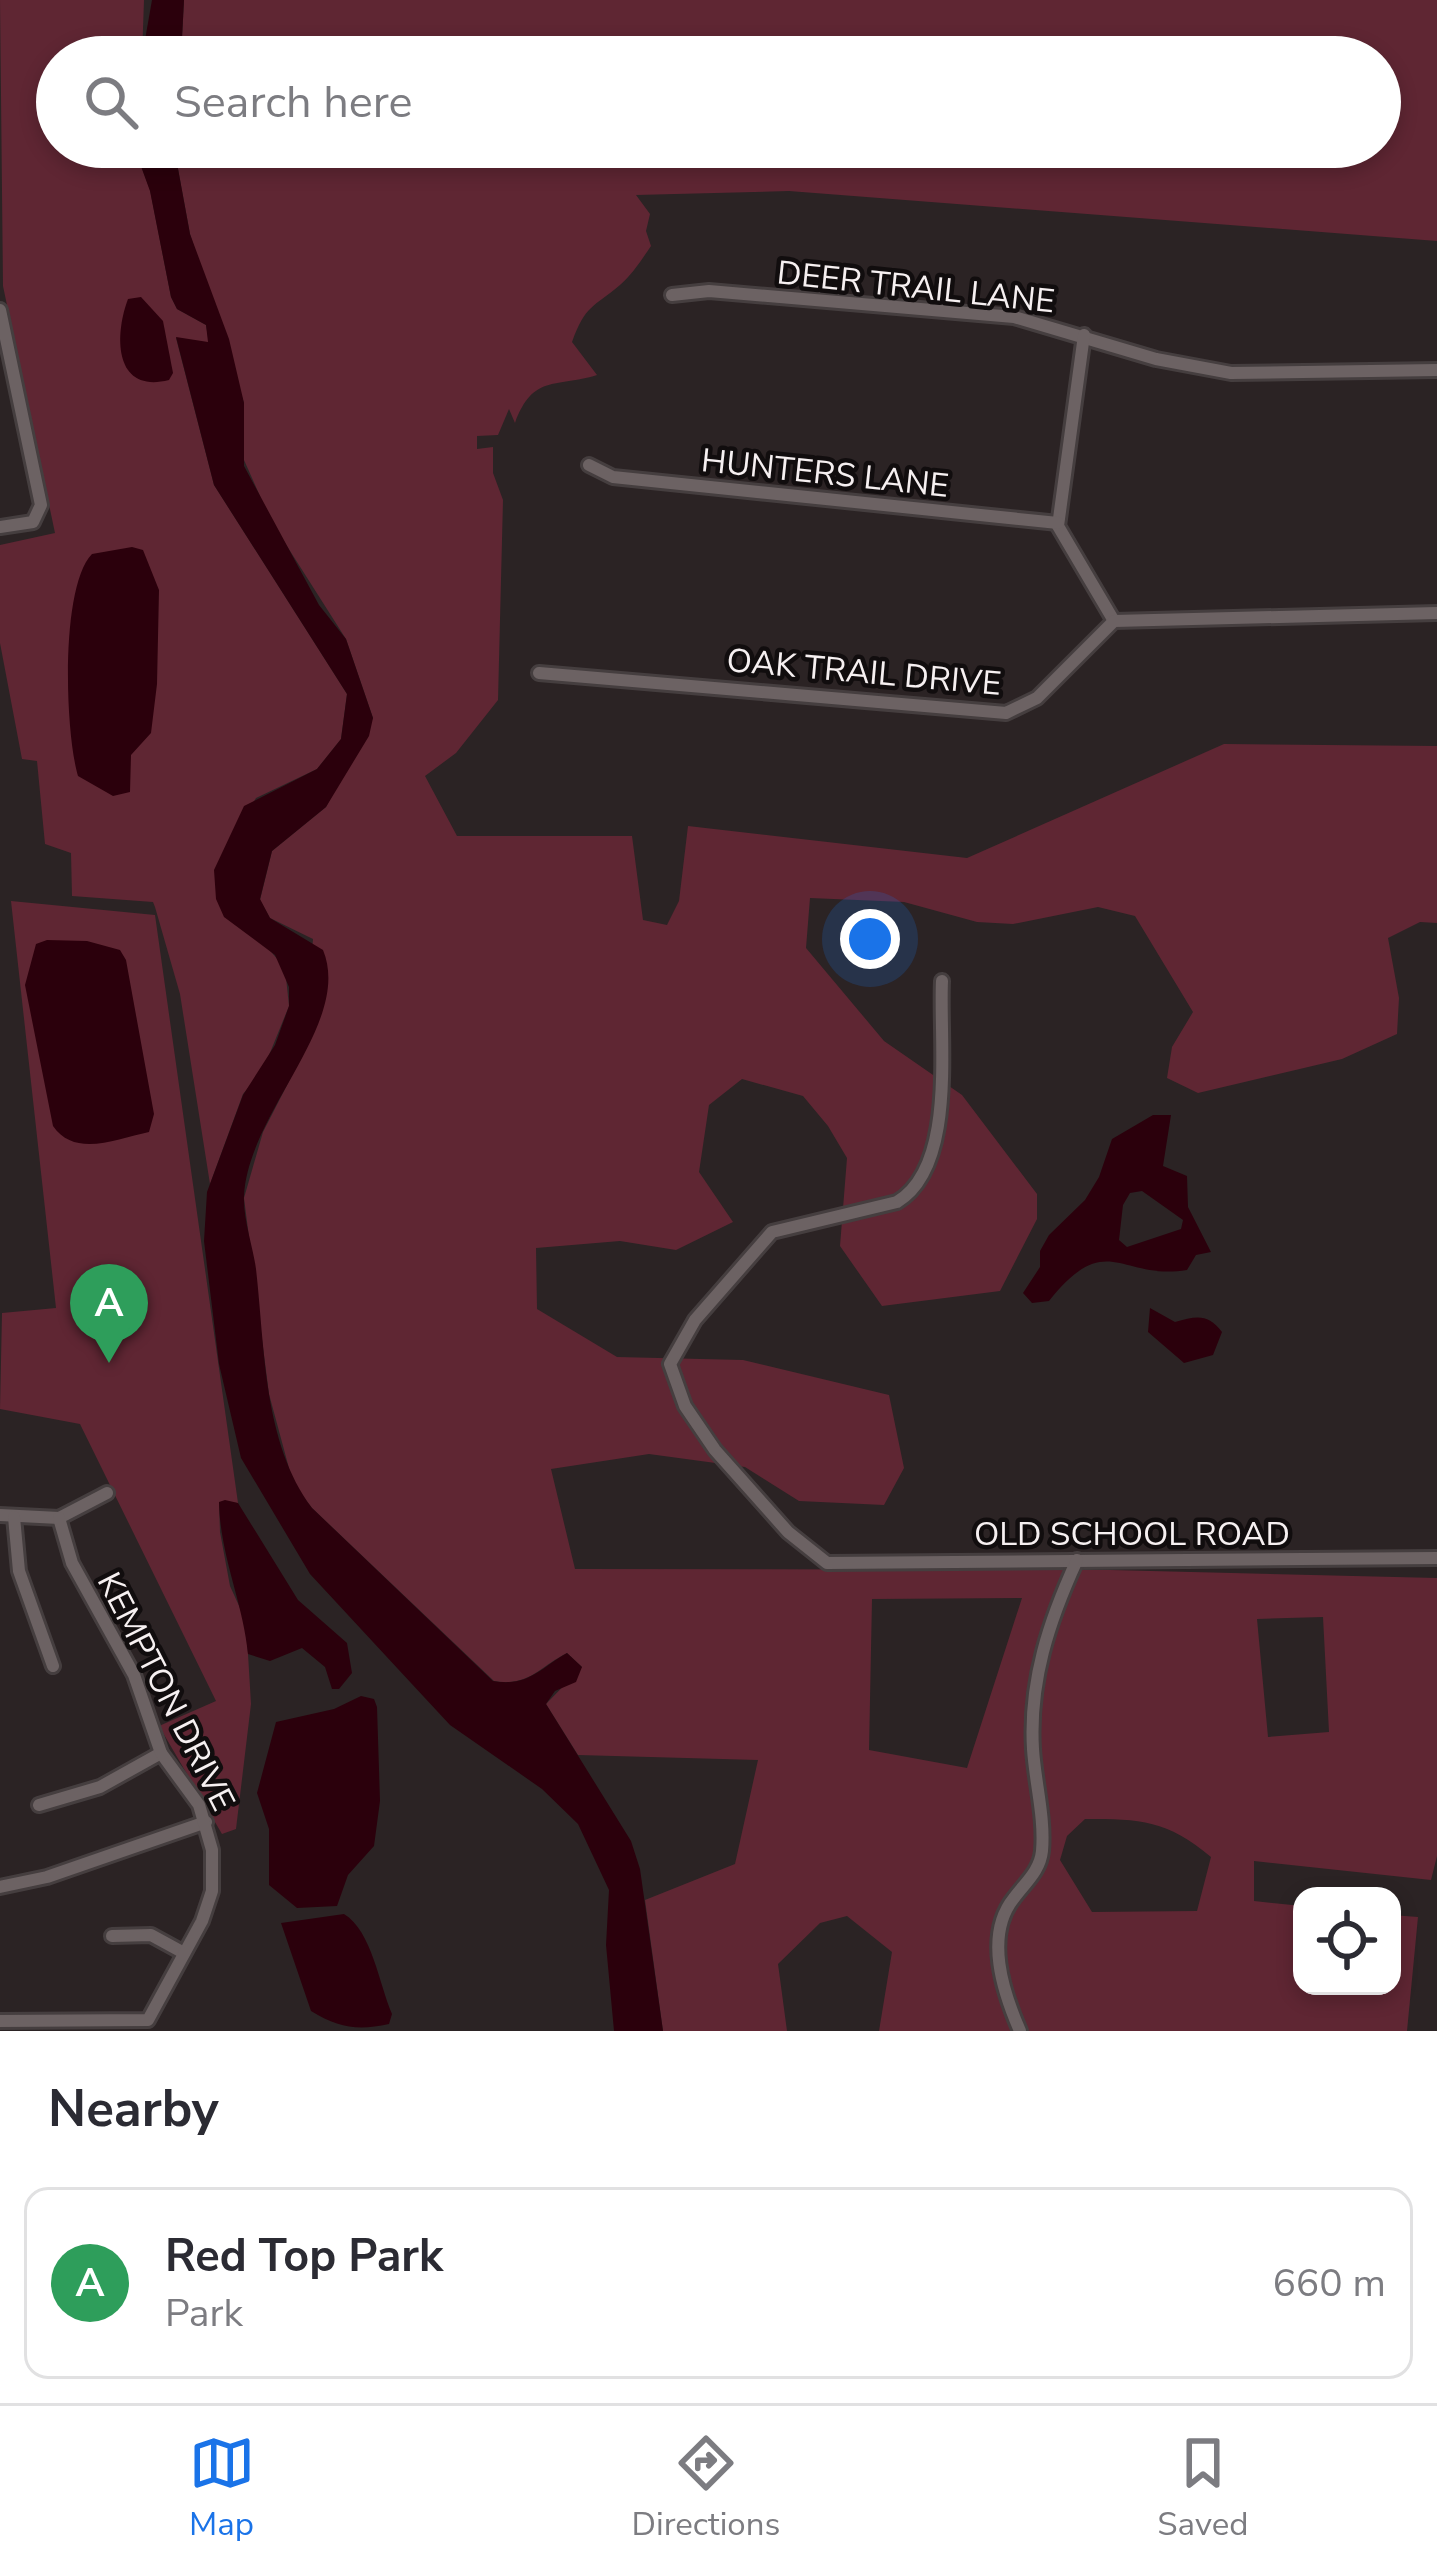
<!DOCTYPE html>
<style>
:root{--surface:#fff;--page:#f2f2f3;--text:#2b2b33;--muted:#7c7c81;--line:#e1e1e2;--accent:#1a73e8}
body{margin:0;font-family:"Nunito Sans",sans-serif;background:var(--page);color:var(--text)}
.controls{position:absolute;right:36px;bottom:36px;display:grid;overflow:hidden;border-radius:24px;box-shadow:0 6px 18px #0003}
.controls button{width:108px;height:108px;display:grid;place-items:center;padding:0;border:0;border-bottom:3px solid var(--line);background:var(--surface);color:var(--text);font:60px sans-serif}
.you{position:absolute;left:870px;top:939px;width:42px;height:42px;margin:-30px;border:9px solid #fff;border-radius:50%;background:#1a73e8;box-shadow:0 0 0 18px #1a73e833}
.badge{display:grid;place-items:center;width:78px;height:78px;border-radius:50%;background:var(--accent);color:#fff;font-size:39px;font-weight:700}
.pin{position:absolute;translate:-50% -99px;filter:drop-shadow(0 3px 6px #0008)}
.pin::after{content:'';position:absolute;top:63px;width:42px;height:36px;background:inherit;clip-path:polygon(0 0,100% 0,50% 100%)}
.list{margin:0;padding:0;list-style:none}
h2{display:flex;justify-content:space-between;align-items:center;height:156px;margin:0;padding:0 48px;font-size:51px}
h2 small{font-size:39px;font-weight:400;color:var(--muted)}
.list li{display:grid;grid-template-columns:78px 1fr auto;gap:36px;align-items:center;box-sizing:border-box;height:192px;margin:0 24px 24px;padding:0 24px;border:3px solid var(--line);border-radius:24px}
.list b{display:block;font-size:45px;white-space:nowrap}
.list p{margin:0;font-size:39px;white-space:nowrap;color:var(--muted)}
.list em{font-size:39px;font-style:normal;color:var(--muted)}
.icon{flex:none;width:66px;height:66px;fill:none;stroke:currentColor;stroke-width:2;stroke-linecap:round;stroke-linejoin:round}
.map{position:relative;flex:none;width:1437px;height:2031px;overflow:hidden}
.search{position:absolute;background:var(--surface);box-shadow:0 6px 18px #0003;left:36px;right:36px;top:36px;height:132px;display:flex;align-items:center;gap:30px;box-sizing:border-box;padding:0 42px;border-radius:66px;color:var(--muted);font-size:45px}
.sheet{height:372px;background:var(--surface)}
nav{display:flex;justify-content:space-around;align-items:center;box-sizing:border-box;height:168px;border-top:3px solid var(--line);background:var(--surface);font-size:33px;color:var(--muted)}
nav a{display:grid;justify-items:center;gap:6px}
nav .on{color:var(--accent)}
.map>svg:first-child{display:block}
.green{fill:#5f2633;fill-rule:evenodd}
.water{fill:#2b000c;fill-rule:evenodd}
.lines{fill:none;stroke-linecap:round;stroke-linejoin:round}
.minor-casing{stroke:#453e3f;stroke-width:18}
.minor{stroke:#6c6263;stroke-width:12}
.labels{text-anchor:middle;stroke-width:9;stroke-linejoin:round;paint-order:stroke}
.street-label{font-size:33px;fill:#f6f0f1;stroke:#110d0e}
</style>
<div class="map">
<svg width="1437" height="2031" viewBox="0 0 1437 2031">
<rect width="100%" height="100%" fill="#2b2324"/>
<g class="green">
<polygon points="0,0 144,0 142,57 57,57 57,147 134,147 150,190 171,297 177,309 206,325 209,343 176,338 214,485 347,694 341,739 317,769 256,798 224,850 260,939 285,968 289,1006 263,1070 243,1094 210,1184 180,994 155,907 153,902 72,896 71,853 45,844 37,761 22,759 0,643 0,545 55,533 3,286"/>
<path d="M184 0H1437V241L789 191 636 195 650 214 646 231 651 246C642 259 632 275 620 285 593 308 586 304 572 342L597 375C555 388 533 374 515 423L509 409 498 435 477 436V449L493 447V473L503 500 498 700 456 753 425 776 457 836H632L643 920 667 925 679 901 688 826 967 858 1224 744 1437 746V923L1420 922 1388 938 1399 998 1397 1034 1342 1059 1198 1093 1167 1078 1172 1047 1193 1012 1135 916 1098 907 1013 924 977 922 904 902 810 898 806 948 884 1041 962 1095 1037 1194V1219L1000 1291 882 1306 840 1246 847 1158 828 1126 803 1096 742 1079 709 1105 699 1172 733 1222 676 1250 620 1241 536 1248 537 1309 617 1357 743 1360 889 1395 904 1468 884 1505 799 1501 745 1467 649 1454 551 1469 575 1569 1111 1570 1437 1578V1856L1431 1880 1254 1861V1901L1302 1906V1986H1392V1915L1418 1917 1407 2031H879L892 1952 847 1916 820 1923 778 1964 787 2031H663L645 1900 735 1864 758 1760 578 1755 546 1704 582 1667 567 1653C539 1667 529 1687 494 1681L312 1508 293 1483 269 1394 244 1198 263 1132 304 1052 313 939 270 918 260 900 272 851 326 807 373 718 346 639 271 521 244 460V403L190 234 174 147H1380V57H181ZM1022 1598 967 1768 869 1750 872 1599ZM1323 1617 1329 1732 1268 1737 1257 1619ZM1085 1819C1141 1819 1167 1820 1211 1857L1197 1911 1092 1912 1060 1860 1067 1836Z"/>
<polygon points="11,901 155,915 238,1503 219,1502 220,1532 230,1586 245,1619 248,1654 251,1704 236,1829 222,1834 159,1726 216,1701 80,1424 0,1409 2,1313 56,1308"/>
</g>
<g class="water">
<polygon points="152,0 184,0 181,57 142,57"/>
<path d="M134 147H174L190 234 229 339 244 403V466L319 605 346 639 373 718 369 736 326 807 272 851 260 899 270 918 323 950C353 1023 248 1112 244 1196 243 1219 253 1247 256 1269 265 1348 263 1442 312 1508L493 1681C528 1687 539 1669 567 1653L582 1667 576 1682 555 1691 546 1704 631 1841 640 1869 663 2031H614L606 1945 609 1890 578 1824 542 1789 450 1725 398 1669 310 1574 241 1458 219 1364 204 1241 207 1192 243 1095 275 1045 289 1006V987L275 955 224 917 216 899 214 870 244 806 317 769 341 739 347 694 214 485 176 337 208 342 206 325 177 309 171 297 150 191Z"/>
<path d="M141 297 163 321 173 373 169 380C114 394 114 336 128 299Z"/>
<path d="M132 547 143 550 159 590 157 684 151 733 131 755 130 792 113 796 78 776C65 732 60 587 92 554Z"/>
<path d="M47 940 87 941 120 950 126 960 154 1114 149 1132C116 1139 75 1158 53 1126L25 985 36 944Z"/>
<path d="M1153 1115H1171L1163 1166 1187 1176 1188 1207 1211 1252 1196 1255 1187 1270C1120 1281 1107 1228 1049 1301L1032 1303 1023 1293 1040 1267V1251L1049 1235 1085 1200 1099 1177 1112 1139ZM1142 1191 1183 1220 1181 1229 1127 1247 1119 1240 1123 1205 1130 1193Z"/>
<path d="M1150 1308 1175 1322C1196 1316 1208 1313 1222 1332L1213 1355 1184 1363 1148 1332Z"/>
<path d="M225 1500 238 1503 298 1600 347 1643 352 1673 339 1689H332L325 1667 302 1648 270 1661 248 1654C243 1602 220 1556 219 1502Z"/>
<polygon points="361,1696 374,1699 377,1707 380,1801 374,1846 348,1875 337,1906 297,1908 269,1885 269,1829 257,1793 276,1722 334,1709"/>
<path d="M344 1914C372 1931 379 1984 392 2014L389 2024C358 2031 339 2028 311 2011L281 1923Z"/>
</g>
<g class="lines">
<defs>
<g id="minor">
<polyline points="672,295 709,291 1014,317 1156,359 1231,373 1437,370"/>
<polyline points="0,310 41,505 33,522 0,527"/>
<polyline points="1084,335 1058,526 1114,621"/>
<polyline points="589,465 613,477 1058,523"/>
<polyline points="539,673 1006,713 1037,698 1114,621 1437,613"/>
<path d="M942 981C939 1042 957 1166 897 1202L772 1232 695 1320 670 1364 685 1406 715 1450 788 1532 827 1563 1437 1558"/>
<polyline points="0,1515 59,1518 107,1493"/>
<polyline points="14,1517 19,1571 53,1666"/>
<polyline points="39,1805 100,1787 161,1753"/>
<polyline points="0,1887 47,1877 206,1822"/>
<polyline points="112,1936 151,1935 184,1953"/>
<polyline points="0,2021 148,2020 202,1921 212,1891 212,1850 199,1805 161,1753 134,1675 72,1563 59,1518"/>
<path d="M1020 2031C1003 1992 984 1935 1014 1898 1025 1883 1040 1871 1042 1851 1045 1817 1035 1782 1033 1749 1029 1681 1049 1621 1077 1560"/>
</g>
</defs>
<use href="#minor" class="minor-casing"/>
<use href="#minor" class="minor"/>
</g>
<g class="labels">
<g class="street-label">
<text transform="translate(916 286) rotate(6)" y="12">DEER TRAIL LANE</text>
<text transform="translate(825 472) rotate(6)" y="12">HUNTERS LANE</text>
<text transform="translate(864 671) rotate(5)" y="12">OAK TRAIL DRIVE</text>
<text x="1132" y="1545">OLD SCHOOL ROAD</text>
<text transform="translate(167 1691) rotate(63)" y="12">KEMPTON DRIVE</text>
</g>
</g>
</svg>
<div class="controls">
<button><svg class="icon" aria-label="locate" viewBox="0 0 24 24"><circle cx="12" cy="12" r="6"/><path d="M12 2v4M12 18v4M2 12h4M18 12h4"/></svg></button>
</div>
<div class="you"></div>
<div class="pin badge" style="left:109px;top:1363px;background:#2e9e5b">A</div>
<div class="search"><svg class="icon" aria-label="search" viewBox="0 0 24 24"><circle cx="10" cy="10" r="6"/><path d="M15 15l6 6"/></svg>Search here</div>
</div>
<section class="sheet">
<h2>Nearby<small></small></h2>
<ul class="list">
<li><span class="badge" style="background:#2e9e5b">A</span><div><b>Red Top Park</b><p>Park</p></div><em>660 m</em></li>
</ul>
</section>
<nav>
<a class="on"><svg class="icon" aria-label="map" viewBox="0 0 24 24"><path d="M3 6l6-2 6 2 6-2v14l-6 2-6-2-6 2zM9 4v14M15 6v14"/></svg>Map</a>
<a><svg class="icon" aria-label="directions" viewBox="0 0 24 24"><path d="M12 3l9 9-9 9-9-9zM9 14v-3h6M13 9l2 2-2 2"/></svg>Directions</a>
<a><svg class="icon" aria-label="saved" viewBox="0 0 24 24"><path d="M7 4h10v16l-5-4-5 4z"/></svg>Saved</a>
</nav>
